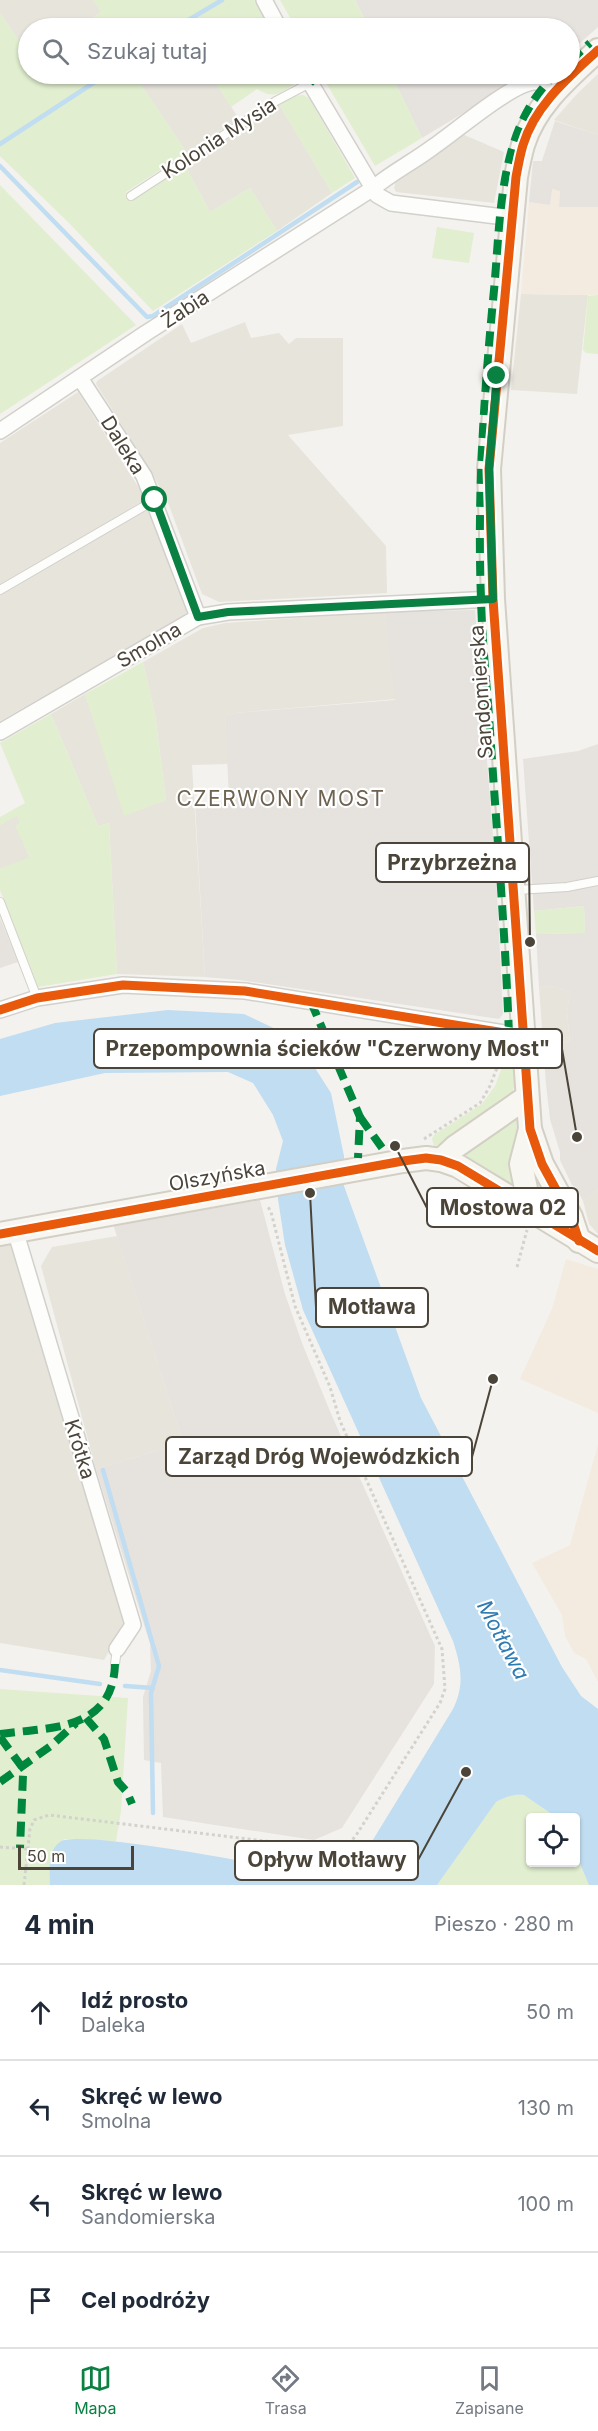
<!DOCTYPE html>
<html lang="pl">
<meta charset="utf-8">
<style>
:root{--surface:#fff;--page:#f2f2f3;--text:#1f2937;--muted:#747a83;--line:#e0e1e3;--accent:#0b8043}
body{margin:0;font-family:Inter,sans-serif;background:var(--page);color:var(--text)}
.controls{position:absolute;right:18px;bottom:18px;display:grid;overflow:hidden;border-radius:6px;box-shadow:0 2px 4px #0004}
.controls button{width:54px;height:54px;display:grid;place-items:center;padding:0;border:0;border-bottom:2px solid var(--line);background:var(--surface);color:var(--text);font:30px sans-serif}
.scale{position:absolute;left:18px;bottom:15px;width:116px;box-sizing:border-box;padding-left:6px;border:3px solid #4b4439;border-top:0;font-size:16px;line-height:21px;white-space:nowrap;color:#4b4439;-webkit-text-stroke:4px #fff;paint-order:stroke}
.stop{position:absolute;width:18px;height:18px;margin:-14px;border:4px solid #0b8043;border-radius:50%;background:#fff}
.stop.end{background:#0b8043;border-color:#fff;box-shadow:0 2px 6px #0008}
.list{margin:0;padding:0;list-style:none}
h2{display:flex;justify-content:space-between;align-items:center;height:78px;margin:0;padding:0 24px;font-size:26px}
h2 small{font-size:20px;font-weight:400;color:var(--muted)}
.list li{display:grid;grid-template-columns:39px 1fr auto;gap:18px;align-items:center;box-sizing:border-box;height:96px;padding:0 24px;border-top:2px solid var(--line)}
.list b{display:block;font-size:22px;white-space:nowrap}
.list p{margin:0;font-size:20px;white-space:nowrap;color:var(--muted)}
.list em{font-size:20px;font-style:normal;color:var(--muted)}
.icon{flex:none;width:33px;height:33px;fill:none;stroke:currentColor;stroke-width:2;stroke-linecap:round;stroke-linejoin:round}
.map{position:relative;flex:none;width:598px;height:1885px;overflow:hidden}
.search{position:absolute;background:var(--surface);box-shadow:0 2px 4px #0004;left:18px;right:18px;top:18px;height:66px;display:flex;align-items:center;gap:15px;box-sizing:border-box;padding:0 21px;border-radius:33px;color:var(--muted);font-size:22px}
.sheet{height:462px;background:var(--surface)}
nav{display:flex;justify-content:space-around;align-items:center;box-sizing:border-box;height:84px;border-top:2px solid var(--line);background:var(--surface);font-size:16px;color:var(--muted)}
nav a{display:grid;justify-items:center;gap:3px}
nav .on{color:var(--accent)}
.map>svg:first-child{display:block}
.residential{fill:#e7e4dc}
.commercial{fill:#f3ebdf}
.industrial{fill:#e6e2de}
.green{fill:#e1eecf}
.water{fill:#c0ddf1}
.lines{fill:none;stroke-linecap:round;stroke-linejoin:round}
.stream{stroke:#c0ddf1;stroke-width:4.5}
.lane-casing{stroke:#d2d0cb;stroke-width:10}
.street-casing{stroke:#d2d0cb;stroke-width:18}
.secondary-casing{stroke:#d3cfc5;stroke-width:26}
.path{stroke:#d3d2cc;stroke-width:3;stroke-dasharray:3 3;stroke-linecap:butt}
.lane{stroke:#fdfdfc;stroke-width:8}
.street{stroke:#fdfdfc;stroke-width:15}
.secondary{stroke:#f7f6f1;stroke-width:22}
.quiet{stroke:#00873e;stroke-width:8;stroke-dasharray:15 8;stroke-linecap:butt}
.cycleway-casing{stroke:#fff;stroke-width:13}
.cycleway{stroke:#e8590c;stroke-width:9}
.route{stroke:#0b8043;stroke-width:8}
.labels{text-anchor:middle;stroke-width:4.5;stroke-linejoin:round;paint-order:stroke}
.street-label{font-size:20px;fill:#4b4439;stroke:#fff}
.neighbourhood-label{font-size:21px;letter-spacing:1.5px;fill:#6e6250;stroke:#fff}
.water-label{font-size:21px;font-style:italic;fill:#2e7ab2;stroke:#fff}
.leader{fill:none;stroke:#4b4439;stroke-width:2}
.callout-dot{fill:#4b4439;stroke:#fff;stroke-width:2}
.callout{fill:#fff;stroke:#4b4439;stroke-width:2}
.callout-label{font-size:21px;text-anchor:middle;font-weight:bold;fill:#4b4439}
</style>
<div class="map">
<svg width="598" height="1885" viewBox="0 0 598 1885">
<rect width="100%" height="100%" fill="#f4f2ee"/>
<g class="residential">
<polygon points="0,0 93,0 101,12 79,28 28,28 28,54 0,13"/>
<polygon points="134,74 210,74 239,119 187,153"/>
<polygon points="598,74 598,135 554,120 577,94"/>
<polygon points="279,104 332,193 277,231 250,188 210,212 184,164"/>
<polygon points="462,134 504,152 494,203 396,192 394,188 397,177"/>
<polygon points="521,294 588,295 577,394 511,390"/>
<polygon points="245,322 251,338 279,333 289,344 296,338 343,338 343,426 288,435 386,546 387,593 219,602 202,594 167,500 150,470 96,384 97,381 182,324 191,343"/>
<polygon points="78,392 146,499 0,586 0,443"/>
<polygon points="149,506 184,599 187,610 185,616 0,721 0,594"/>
<polygon points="384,612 396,699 235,713 225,716 228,764 192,765 205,977 117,974 109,823 98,826 51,714 85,694 125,815 166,800 155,715 143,662 203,628 225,623"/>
<polygon points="17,815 20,823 16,826 30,858 0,869 0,825"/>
<polygon points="553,986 570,992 567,1012 570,1042 543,1044 539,987"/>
<polygon points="598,1189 598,1234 589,1224 583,1201"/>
<polygon points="117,1236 181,1436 170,1447 96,1469 41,1266 52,1247"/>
<polygon points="12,1243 125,1623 104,1660 0,1643 0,1246"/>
</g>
<g class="commercial">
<polygon points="551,189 560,190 559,207 598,207 598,295 521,294 529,202 550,205"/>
<polygon points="566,1259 598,1269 598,1413 520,1379 552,1309"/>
<polygon points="598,1444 598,1682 586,1659 574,1653 565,1636 562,1615 532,1563 570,1545"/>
</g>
<g class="industrial">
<polygon points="355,0 598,0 598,27 570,52 570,28 369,28"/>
<polygon points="391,74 528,74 422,138"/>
<polygon points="555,121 598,135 598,207 559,207 560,191 552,189 550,205 529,202 533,161 542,161"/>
<polygon points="475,610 496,874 503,1014 499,1019 240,980 205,977 195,804 227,802 229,797 225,716 235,713 395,700 384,612"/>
<polygon points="598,744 598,1189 583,1201 576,1187 572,1185 560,1160 560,1152 550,1119 546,1084 543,1044 570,1042 567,1012 570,992 553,986 539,987 536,934 585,933 584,906 534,911 523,759 578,751"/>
<polygon points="0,918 18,962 0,968"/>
<polygon points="260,1200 285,1294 302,1343 332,1416 435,1646 434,1684 342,1828 314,1840 163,1817 161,1763 144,1760 143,1697 151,1671 150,1644 96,1469 170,1447 181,1436 113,1224"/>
</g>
<g class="green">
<polygon points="93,0 254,0 270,28 79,28 101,12"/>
<polygon points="280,0 355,0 369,28 296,28"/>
<polygon points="0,13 28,54 28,74 134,74 187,153 126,192 131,198 184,164 210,212 250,188 277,231 153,311 70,224 0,156"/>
<path d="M210 74H296L300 80C283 91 276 101 257 89L231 107Z"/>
<polygon points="321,74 391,74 422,138 375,166"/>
<polygon points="303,95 309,98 355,178 332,193 279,104 293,96"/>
<polygon points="0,185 136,325 0,414"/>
<polygon points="437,227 474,233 469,263 432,258"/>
<polygon points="598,295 598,354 586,353 583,350 588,296"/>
<polygon points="143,662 155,715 166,800 124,816 85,694"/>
<polygon points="51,714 98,826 109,823 117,974 38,987 0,890 0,869 30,857 15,826 20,823 17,816 0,825 0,817 25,803 0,743"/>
<polygon points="584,906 585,933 536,934 534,911"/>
<polygon points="510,1045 515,1052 517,1081 512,1092 505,1103 442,1144 434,1146 432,1139 434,1135 482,1104 495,1086"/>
<polygon points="517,1117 515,1161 518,1190 467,1159 465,1150"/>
<polygon points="0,1689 128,1698 121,1811 116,1841 64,1839 51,1854 50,1885 0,1885"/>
<polygon points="511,1795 524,1795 556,1817 530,1818 530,1862 576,1862 576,1854 589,1885 437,1885 496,1802"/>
</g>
<path class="water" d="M168 1010 244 1014 284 1033 306 1054 331 1093 344 1156V1186L421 1398 562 1667 581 1696 598 1709V1885H589L576 1854V1818L556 1817 524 1795C512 1794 506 1797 496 1802L437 1885H50C50 1871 47 1851 60 1842 78 1828 283 1869 318 1875 341 1870 356 1861 371 1843L453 1709C465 1685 461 1666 453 1641L303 1310 285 1245 278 1199 276 1169 283 1141 273 1115 253 1083 228 1072 105 1073 0 1096V1039L55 1023Z"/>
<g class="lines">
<g class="stream">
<polyline points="175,28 222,0"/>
<polyline points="0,144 107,74"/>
<polyline points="0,166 147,317 153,316 357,182"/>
<polyline points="103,1470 159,1666 151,1693 153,1813"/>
<polyline points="0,1670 100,1684"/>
<polyline points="125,1686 153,1688"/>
</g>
<defs>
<g id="lane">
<polyline points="131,196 276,101 310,83"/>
<polyline points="0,590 153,501"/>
<polyline points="516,890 567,887 598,881"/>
<polyline points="0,902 37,998"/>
<polyline points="115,1664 117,1649"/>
</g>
<g id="street">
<polyline points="264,0 279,28"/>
<polyline points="305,74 377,195 391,203 512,218"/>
<polyline points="80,378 144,476 198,617"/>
<path d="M0 431 146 333 372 189C391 173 413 162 433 147 454 133 512 83 534 82 542 81 549 86 556 89"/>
<polyline points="0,732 198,617 228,612 493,599"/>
<polyline points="0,1010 37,998 123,985 245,991 523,1036"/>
<polyline points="15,1230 133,1625 117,1649"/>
</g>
<g id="secondary">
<polyline points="530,1129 521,1164 530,1209"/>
<polyline points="441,1160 455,1147 527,1097"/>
<polyline points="0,1234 403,1161 426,1158 441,1160 458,1166 598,1251"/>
<path d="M579 1241 571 1217 542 1164 530 1129 493 599 489 469 516 177C518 166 520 155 523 145 535 105 569 77 598 50"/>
</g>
</defs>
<use href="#lane" class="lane-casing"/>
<use href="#street" class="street-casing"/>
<use href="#secondary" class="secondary-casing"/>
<g class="path">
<polyline points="424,1139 480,1103 490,1086 505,1047"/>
<polyline points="517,1267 527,1230"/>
<polyline points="0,1847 27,1849"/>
<polyline points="24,1885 30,1829 34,1820 49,1815 331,1849 347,1844 355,1837 440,1703 445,1689 442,1649 340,1421 330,1387 295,1306 271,1212 267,1205"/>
</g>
<use href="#lane" class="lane"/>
<use href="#street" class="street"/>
<use href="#secondary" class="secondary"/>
<g class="quiet">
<polyline points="570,61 590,43"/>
<polyline points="310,83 318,74"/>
<polyline points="311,1002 360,1117 358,1158"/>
<path d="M509 1035C505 928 496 822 489 716 486 677 482 638 481 599 477 494 484 394 494 290 501 217 498 127 556 74"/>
<polyline points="360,1117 385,1152"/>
<polyline points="86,1718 104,1739 118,1782 127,1792 132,1804"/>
<path d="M0 1734C49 1727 113 1732 115 1664"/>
<polyline points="0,1737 22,1767 23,1775 20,1848"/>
<polyline points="0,1782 52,1745 76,1723"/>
</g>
<defs>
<g id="cycleway">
<polyline points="0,1010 37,998 123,985 245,991 523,1036"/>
<polyline points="0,1234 403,1161 426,1158 441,1160 458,1166 598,1251"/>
<path d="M579 1241 571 1217 542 1164 530 1129 493 599 489 469 516 177C518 166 520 155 523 145 535 105 569 77 598 50"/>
</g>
</defs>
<use href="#cycleway" class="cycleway-casing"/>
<use href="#cycleway" class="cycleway"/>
</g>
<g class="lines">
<polyline class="route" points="155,500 198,617 228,612 493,599 489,469 497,376"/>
</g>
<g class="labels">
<g class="street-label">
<text transform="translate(219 138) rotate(-33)" y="7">Kolonia Mysia</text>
<text transform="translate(185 309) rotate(-33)" y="7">Żabia</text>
<text transform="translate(123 445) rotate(58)" y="7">Daleka</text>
<text transform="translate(149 645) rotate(-30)" y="7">Smolna</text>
<text transform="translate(481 692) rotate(-94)" y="7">Sandomierska</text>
<text transform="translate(217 1176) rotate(-10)" y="7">Olszyńska</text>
<text transform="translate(80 1449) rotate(73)" y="7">Krótka</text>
</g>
<g class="neighbourhood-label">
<text x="281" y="806">CZERWONY MOST</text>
</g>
<g class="water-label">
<text transform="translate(503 1640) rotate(62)" y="7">Motława</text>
</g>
</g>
<path class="leader" d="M530 942L529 862M577 1137L562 1049M395 1146L427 1208M310 1193L316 1307M493 1379L472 1457M466 1772L418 1860"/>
<g class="callout-dot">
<circle cx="530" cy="942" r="6"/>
<circle cx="577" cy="1137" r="6"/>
<circle cx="395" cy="1146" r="6"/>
<circle cx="310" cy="1193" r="6"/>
<circle cx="493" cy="1379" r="6"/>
<circle cx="466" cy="1772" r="6"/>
</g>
<g class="callout">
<rect x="376" y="843" width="153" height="39" rx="6"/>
<rect x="94" y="1029" width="468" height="39" rx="6"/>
<rect x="427" y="1188" width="151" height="39" rx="6"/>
<rect x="316" y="1288" width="112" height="39" rx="6"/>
<rect x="166" y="1437" width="306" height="39" rx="6"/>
<rect x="235" y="1841" width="183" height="39" rx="6"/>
</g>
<g class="callout-label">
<text x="452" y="870">Przybrzeżna</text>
<text x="328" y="1056">Przepompownia ścieków "Czerwony Most"</text>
<text x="503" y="1215">Mostowa 02</text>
<text x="372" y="1314">Motława</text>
<text x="319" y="1464">Zarząd Dróg Wojewódzkich</text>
<text x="327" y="1867">Opływ Motławy</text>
</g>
</svg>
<div class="controls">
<button><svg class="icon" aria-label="locate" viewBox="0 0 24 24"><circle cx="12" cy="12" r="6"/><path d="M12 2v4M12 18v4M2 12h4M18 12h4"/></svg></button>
</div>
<div class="scale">50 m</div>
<div class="stop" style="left:155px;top:500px"></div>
<div class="stop end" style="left:497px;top:376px"></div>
<div class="search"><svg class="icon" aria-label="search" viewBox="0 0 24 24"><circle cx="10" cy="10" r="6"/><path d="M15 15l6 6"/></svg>Szukaj tutaj</div>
</div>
<section class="sheet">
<h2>4 min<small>Pieszo · 280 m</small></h2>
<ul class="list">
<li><svg class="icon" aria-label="ahead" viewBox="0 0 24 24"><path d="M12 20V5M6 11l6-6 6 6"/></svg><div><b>Idź prosto</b><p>Daleka</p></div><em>50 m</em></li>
<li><svg class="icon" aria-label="left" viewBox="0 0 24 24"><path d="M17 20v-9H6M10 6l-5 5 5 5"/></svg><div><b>Skręć w lewo</b><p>Smolna</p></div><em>130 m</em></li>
<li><svg class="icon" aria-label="left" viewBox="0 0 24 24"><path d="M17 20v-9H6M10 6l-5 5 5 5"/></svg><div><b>Skręć w lewo</b><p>Sandomierska</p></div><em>100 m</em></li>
<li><svg class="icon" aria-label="arrive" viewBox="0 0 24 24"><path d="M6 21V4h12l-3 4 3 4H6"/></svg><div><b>Cel podróży</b></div></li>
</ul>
</section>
<nav>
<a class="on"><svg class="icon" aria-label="map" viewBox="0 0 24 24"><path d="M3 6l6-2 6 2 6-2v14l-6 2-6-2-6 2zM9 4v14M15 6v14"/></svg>Mapa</a>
<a><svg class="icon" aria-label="directions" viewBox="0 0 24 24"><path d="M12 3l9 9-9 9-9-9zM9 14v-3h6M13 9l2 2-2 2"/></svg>Trasa</a>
<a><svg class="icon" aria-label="saved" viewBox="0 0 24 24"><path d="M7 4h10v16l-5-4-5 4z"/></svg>Zapisane</a>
</nav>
